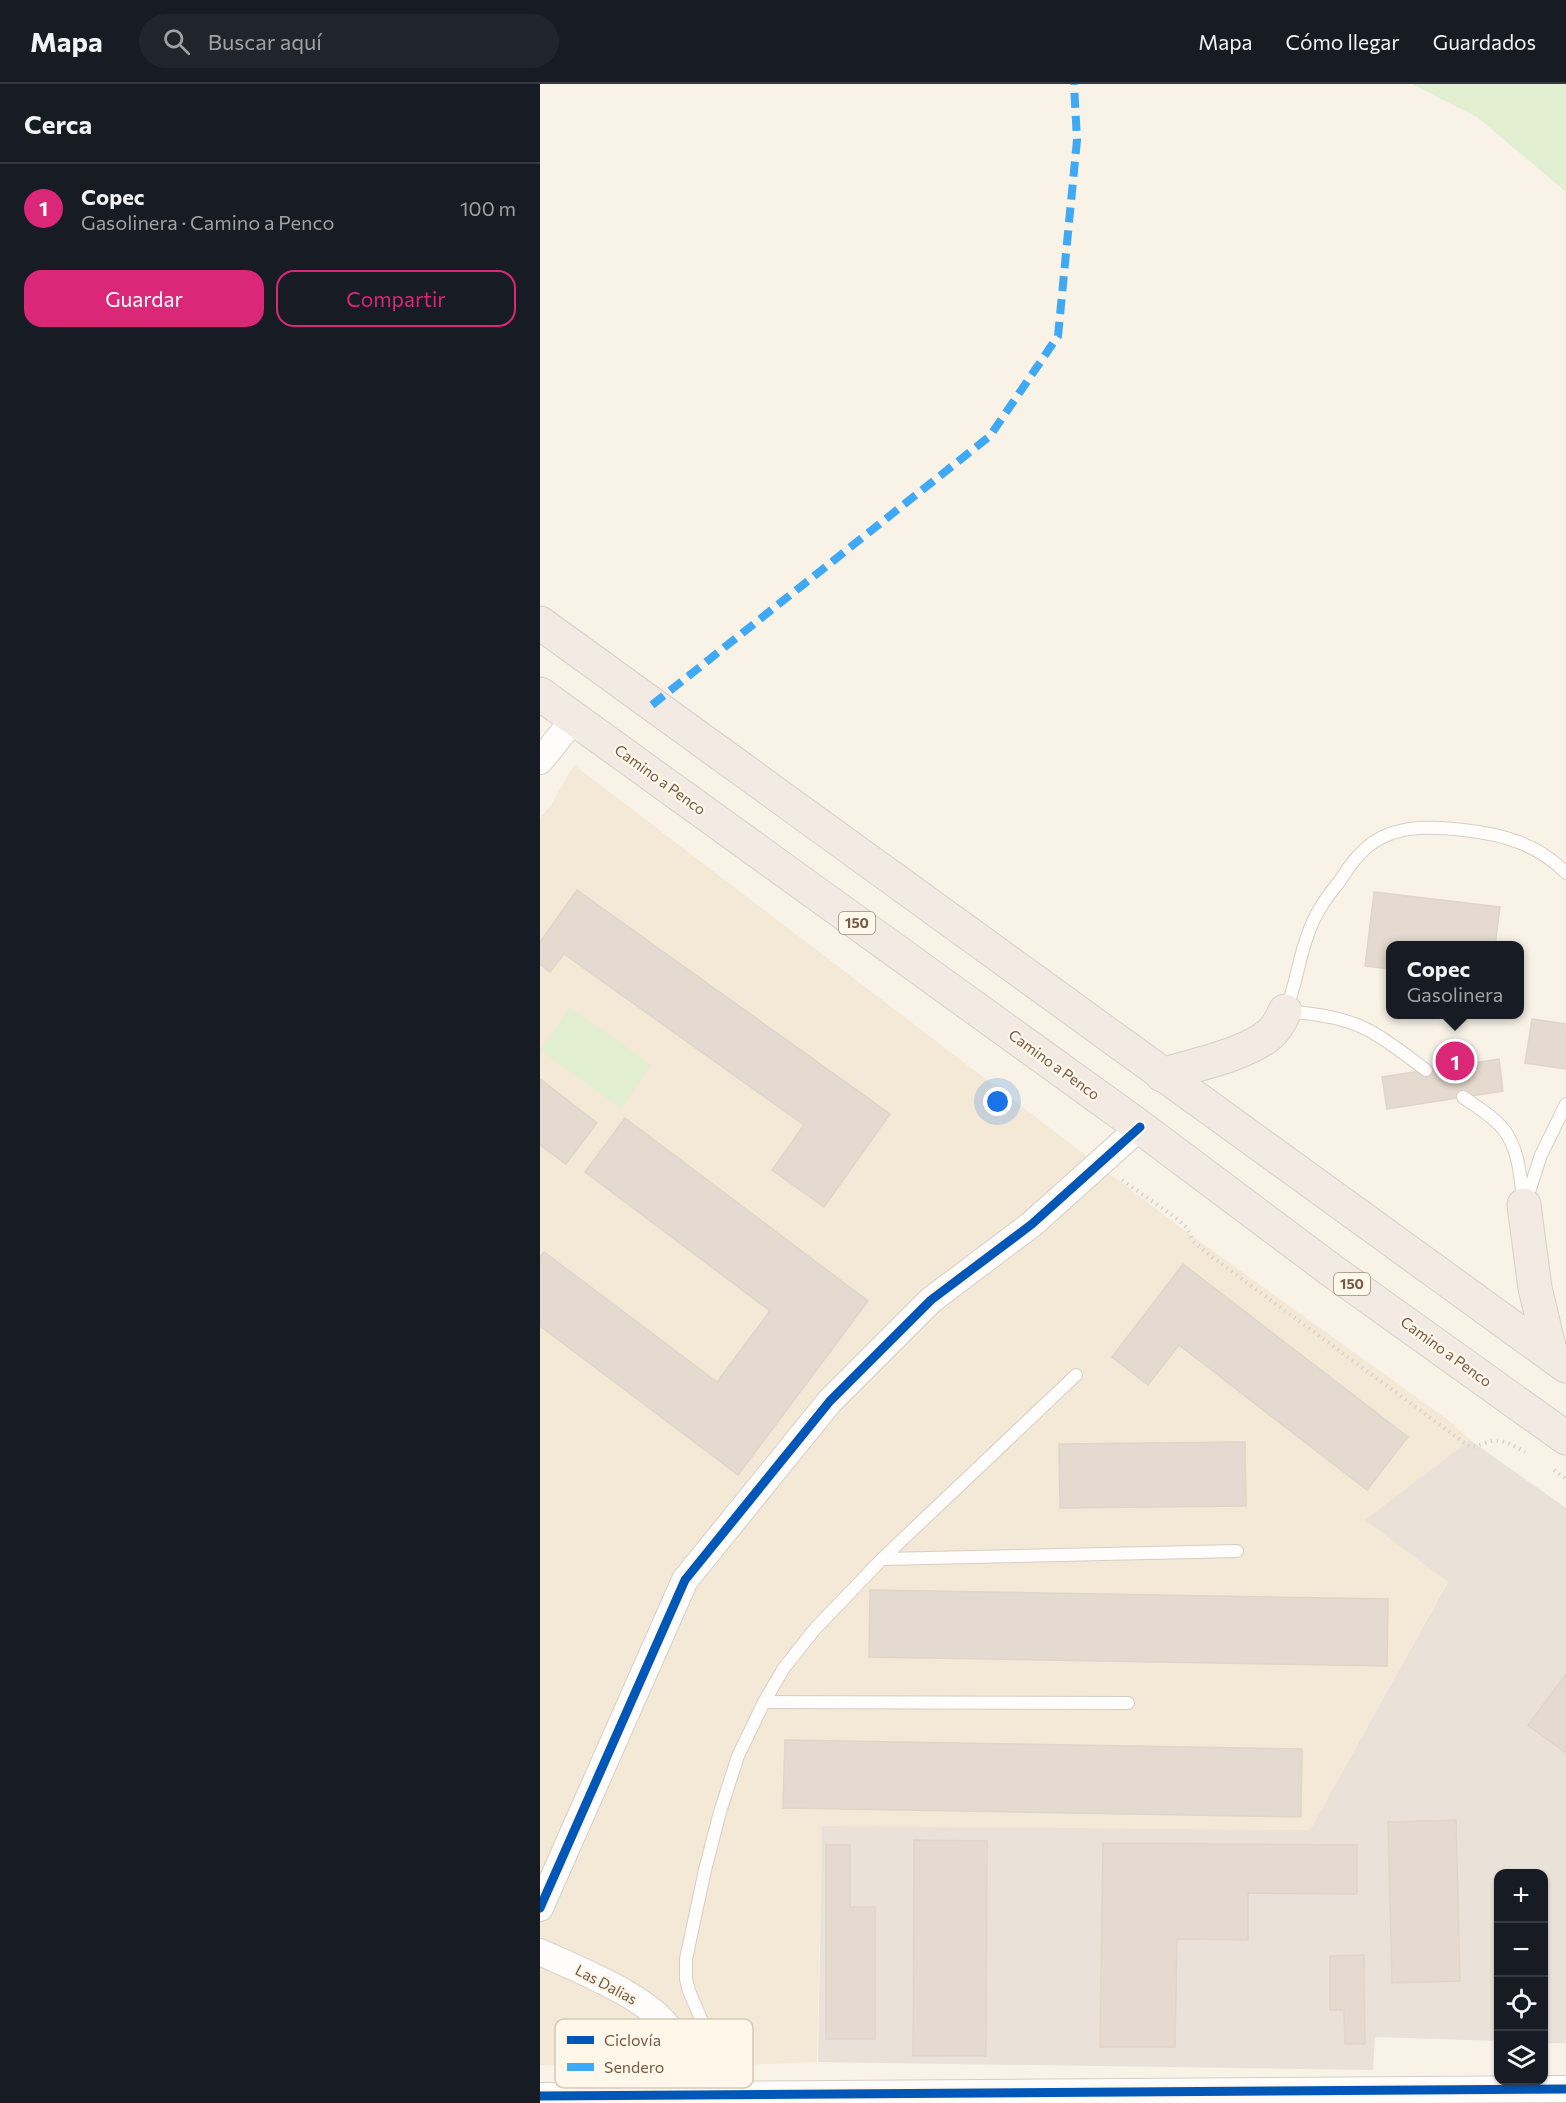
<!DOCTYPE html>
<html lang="es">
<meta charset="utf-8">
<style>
:root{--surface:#171b24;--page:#20242c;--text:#f1f3f6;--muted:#9ea1a6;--line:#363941;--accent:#db2777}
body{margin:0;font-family:Commissioner,sans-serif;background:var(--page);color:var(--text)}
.controls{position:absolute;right:18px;bottom:18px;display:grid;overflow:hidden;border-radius:12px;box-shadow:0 2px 4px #0004}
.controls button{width:54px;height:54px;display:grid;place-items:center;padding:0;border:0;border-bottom:2px solid var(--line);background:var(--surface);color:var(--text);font:30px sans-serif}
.you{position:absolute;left:458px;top:1018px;width:21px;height:21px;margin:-15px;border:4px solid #fff;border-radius:50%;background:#1a73e8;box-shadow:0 0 0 9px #1a73e833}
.badge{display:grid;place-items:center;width:39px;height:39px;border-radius:50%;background:var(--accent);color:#fff;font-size:20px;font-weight:700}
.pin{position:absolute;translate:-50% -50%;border:3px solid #fff;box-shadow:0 2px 6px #0006}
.popup{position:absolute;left:846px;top:857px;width:138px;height:78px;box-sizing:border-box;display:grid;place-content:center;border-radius:12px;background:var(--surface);filter:drop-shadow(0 2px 4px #0005);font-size:20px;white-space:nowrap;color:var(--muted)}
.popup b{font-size:22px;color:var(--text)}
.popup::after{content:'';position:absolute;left:50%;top:100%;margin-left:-12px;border:12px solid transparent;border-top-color:var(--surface)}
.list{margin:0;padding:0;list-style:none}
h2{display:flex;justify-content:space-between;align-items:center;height:78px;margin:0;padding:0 24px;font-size:26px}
h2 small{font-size:20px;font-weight:400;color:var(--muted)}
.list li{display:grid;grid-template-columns:39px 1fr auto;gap:18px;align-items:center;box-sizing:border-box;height:90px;padding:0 24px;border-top:2px solid var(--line)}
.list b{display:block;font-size:22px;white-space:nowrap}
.list p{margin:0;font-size:20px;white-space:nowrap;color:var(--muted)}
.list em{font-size:20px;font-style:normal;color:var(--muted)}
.actions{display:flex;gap:12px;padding:18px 24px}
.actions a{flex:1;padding:14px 0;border:2px solid var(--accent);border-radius:18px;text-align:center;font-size:21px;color:var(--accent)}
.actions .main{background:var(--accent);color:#fff}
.icon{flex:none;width:33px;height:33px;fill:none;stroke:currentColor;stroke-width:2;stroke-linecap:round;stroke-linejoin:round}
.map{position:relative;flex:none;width:1026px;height:2019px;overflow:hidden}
header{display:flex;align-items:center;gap:36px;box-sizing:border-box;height:84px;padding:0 30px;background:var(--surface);border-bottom:2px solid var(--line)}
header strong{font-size:28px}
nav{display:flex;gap:33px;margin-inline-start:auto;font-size:21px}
.search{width:420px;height:54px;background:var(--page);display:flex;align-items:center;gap:15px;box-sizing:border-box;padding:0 21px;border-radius:33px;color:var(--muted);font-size:22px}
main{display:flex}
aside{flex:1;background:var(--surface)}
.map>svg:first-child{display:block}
.residential{fill:#f4e8d7}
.industrial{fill:#eae2d9}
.green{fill:#e2efd0}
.building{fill:#e4dacf;stroke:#e1d5c9;stroke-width:1.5}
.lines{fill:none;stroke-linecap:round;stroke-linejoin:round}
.service-casing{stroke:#d6cec5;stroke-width:14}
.minor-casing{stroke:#d6cec5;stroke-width:28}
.trunk-casing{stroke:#d9cfc7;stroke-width:35}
.path{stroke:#dad2cb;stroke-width:4;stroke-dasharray:1.5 4.5;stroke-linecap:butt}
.service{stroke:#fefdfb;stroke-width:12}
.minor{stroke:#fefdfb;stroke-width:26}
.trunk{stroke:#f2eae3;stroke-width:33}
.quiet{stroke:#3fa9f5;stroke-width:8;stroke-dasharray:15 8;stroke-linecap:butt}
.cycleway-casing{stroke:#fff7e9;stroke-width:13}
.cycleway{stroke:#0057b8;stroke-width:9}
.labels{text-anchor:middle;stroke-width:4.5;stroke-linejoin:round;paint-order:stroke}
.shield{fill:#fff7e9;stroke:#a08877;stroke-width:1.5}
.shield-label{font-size:14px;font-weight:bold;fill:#775946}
.street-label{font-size:15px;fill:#775946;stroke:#fff7e9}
.key{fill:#fff7e9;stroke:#d6c8b8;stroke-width:1.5}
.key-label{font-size:16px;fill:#775946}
</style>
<header>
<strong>Mapa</strong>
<div class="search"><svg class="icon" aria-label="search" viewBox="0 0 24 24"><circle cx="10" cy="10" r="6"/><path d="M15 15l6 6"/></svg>Buscar aquí</div>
<nav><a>Mapa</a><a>Cómo llegar</a><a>Guardados</a></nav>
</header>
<main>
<aside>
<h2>Cerca<small></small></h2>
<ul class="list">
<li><span class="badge">1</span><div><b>Copec</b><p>Gasolinera · Camino a Penco</p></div><em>100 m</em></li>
</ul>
<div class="actions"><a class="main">Guardar</a><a>Compartir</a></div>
</aside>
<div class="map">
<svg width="1026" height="2019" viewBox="0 0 1026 2019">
<rect width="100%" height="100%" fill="#f8f2e7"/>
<polygon class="residential" points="34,681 641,1144 908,1336 930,1356 826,1436 908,1497 770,1746 282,1743 277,1978 201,1981 200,1979 0,1981 0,734 11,721"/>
<polygon class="industrial" points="930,1356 1026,1424 1026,1959 1004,1959 1004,1790 958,1790 958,1957 835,1953 833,1986 278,1978 282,1742 770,1746 908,1498 825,1436"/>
<g class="green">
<polygon points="872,0 1026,0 1026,108 937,33"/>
<polygon points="30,923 111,981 81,1024 0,966"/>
</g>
<g class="building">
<polygon points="37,806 350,1030 284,1123 232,1086 264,1041 24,870 10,888 0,880 0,858"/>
<polygon points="834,808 960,823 955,862 850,862 850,885 825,882"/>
<polygon points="992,935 1026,940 1026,985 985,979"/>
<polygon points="959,975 963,1007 847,1025 842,993"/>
<polygon points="0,995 57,1039 26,1080 0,1061"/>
<polygon points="85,1034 328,1217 198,1391 0,1242 0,1173 4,1168 177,1298 230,1227 45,1088"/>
<polygon points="643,1180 868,1353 827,1406 639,1261 608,1301 572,1273"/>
<polygon points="705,1358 706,1422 520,1424 519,1360"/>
<polygon points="330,1506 848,1515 847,1582 329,1573"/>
<polygon points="1026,1590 1026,1669 988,1641"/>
<polygon points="245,1656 762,1665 761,1733 243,1724"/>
<polygon points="916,1736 920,1897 852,1899 848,1738"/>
<polygon points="374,1756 447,1757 446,1972 373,1972"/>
<polygon points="563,1759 817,1761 817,1810 708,1809 708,1856 637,1855 635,1963 560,1963"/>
<polygon points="286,1761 310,1761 310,1823 335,1823 335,1955 286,1955"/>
<polygon points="824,1871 825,1960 805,1960 804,1926 790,1926 790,1872"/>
</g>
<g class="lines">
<defs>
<g id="service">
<path d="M886 986C871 975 856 963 840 953 812 934 779 930 745 927 756 903 758 877 767 853 774 831 785 815 799 798 806 788 812 777 821 769 848 740 887 742 923 746 962 750 998 760 1026 789"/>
<path d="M923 1013C937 1023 954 1033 964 1046 980 1067 980 1095 984 1120"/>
<polyline points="986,1117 1001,1071 1026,1020"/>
<polyline points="342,1475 697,1467"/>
<polyline points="224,1618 588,1619"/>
<polyline points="175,2011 172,1971 165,1944 149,1907 146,1895 146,1875 165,1786 180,1728 198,1672 224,1618 244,1584 274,1546 342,1475 536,1291"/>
</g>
<g id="minor">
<polyline points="0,677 34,635"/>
<polyline points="0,1824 145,1496 290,1317 391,1216 492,1140 600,1043"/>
<path d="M0 1868C32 1883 120 1917 132 1951 138 1969 134 1992 133 2011"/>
<polyline points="0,2012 1026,2005"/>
</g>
<g id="trunk">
<polyline points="0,539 1026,1282"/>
<polyline points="0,610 600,1043 791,1186 1026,1354"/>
<path d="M622 991C653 981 706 971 730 950 737 944 741 936 745 927"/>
<polyline points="984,1121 995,1204 1011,1271"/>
</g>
</defs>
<use href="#service" class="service-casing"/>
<use href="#minor" class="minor-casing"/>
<use href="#trunk" class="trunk-casing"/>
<g class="path">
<path d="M582 1096 636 1134 647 1144 653 1157 668 1170 930 1363C938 1363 945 1358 953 1357 964 1355 976 1363 985 1368"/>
<polyline points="1014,1386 1026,1395"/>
</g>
<use href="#service" class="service"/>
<use href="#minor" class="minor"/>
<use href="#trunk" class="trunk"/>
<polyline class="quiet" points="112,621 450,352 518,252 537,56 534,0"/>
<defs>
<g id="cycleway">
<polyline points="0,1824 145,1496 290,1317 391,1216 492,1140 600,1043"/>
<polyline points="0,2012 1026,2005"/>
</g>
</defs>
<use href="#cycleway" class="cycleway-casing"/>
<use href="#cycleway" class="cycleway"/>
</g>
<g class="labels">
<g class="shield">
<rect x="299" y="828" width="36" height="22" rx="4.5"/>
<rect x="794" y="1189" width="36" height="22" rx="4.5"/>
</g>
<g class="shield-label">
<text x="317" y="844">150</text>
<text x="812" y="1205">150</text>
</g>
<g class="street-label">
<text transform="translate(120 696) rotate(36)" y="5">Camino a Penco</text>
<text transform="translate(514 981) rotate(36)" y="5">Camino a Penco</text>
<text transform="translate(906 1268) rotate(36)" y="5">Camino a Penco</text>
<text transform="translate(66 1901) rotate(28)" y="5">Las Dalias</text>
</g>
</g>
<rect x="15" y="1935" width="198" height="69" rx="9" class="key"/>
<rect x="27" y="1952" width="27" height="8" fill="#0057b8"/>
<rect x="27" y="1979" width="27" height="8" fill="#3fa9f5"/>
<g class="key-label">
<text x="64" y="1962">Ciclovía</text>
<text x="64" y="1989">Sendero</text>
</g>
</svg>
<div class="controls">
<button>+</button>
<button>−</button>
<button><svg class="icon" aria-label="locate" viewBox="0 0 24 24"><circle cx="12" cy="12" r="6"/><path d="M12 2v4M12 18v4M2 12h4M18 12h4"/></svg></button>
<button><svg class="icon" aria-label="layers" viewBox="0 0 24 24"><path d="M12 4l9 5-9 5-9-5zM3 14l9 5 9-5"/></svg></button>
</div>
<div class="you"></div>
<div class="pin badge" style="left:915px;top:977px">1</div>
<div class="popup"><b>Copec</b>Gasolinera</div>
</div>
</main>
